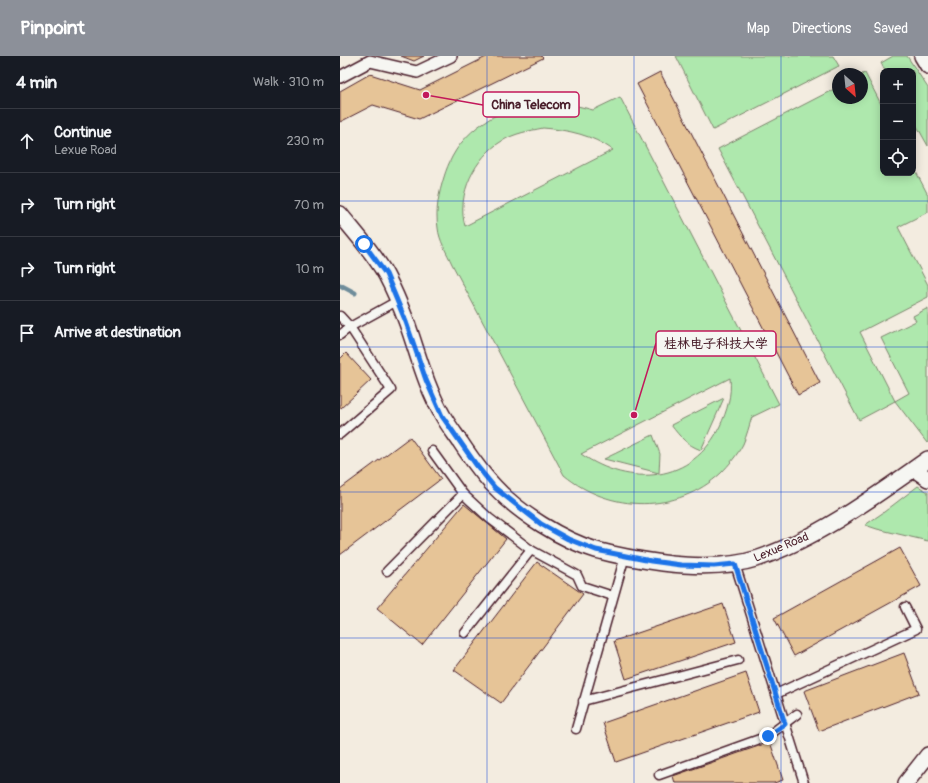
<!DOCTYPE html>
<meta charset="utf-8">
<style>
:root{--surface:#171b24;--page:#20242c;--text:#f1f3f6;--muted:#9ea1a6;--line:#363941;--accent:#8c9099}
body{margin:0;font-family:Pangolin,"LXGW WenKai TC",sans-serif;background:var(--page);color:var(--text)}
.controls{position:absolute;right:12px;top:12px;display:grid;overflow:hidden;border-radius:8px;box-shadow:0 2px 10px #0003}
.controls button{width:36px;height:36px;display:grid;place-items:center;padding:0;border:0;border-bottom:1px solid var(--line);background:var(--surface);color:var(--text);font:20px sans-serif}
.compass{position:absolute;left:492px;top:12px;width:36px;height:36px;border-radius:50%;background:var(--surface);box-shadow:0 2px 10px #0003;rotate:153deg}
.stop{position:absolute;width:12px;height:12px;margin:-9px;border:3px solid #1a73e8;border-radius:50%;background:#fff}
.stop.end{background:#1a73e8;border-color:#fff;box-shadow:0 1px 4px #0008}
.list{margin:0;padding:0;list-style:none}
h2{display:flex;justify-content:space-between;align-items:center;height:52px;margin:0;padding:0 16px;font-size:17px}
h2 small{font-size:13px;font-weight:400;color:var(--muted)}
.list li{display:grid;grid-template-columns:26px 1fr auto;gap:12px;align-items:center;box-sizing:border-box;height:64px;padding:0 16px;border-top:1px solid var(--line)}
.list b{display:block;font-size:15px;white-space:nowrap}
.list p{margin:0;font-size:13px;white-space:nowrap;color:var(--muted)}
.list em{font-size:13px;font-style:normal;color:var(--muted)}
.icon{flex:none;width:22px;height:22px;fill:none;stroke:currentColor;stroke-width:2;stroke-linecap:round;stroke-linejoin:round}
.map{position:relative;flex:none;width:588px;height:727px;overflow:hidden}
header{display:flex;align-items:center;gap:24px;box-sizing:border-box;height:56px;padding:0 20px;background:var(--accent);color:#fff}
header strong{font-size:19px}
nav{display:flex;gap:22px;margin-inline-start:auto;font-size:14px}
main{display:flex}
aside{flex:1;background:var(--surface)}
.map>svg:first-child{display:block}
.green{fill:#aee8ad;stroke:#7c846c;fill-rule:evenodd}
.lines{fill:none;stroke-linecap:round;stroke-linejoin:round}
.stream{stroke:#6e8c9a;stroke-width:5}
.building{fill:#e6c497;stroke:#4a1f2b}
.service-casing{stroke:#4a1f2b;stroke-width:11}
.pedestrian-casing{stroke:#4a1f2b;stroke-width:14}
.minor-casing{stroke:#4a1f2b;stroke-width:18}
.service{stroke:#f6f6f2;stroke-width:8}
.pedestrian{stroke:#f6f6f2;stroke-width:11}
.minor{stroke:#f6f6f2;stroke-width:15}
.route{stroke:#1a73e8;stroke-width:5}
.grid{fill:none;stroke:#1d4ed8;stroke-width:1;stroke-opacity:0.55}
.labels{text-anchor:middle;stroke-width:3;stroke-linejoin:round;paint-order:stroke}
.street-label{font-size:12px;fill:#4a1f2b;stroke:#f6f6f2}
.leader{fill:none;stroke:#c2185b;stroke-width:1.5}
.callout-dot{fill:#c2185b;stroke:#f6f6f2;stroke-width:1.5}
.callout{fill:#f6f6f2;stroke:#c2185b;stroke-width:1.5}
.callout-label{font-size:13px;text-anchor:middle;font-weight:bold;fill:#4a1f2b}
</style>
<header>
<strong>Pinpoint</strong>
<nav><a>Map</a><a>Directions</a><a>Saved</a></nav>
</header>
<main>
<aside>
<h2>4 min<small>Walk · 310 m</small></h2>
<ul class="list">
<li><svg class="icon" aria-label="ahead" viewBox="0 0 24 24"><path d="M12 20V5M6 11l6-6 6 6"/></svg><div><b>Continue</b><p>Lexue Road</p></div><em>230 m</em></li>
<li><svg class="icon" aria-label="right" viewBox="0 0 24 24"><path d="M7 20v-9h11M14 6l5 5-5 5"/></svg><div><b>Turn right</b></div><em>70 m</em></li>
<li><svg class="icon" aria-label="right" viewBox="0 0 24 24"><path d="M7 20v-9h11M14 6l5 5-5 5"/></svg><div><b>Turn right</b></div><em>10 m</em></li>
<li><svg class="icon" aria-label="arrive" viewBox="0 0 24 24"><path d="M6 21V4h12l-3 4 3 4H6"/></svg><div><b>Arrive at destination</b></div></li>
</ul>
</aside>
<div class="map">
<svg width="588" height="727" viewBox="0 0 588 727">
<rect width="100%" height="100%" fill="#f3ece0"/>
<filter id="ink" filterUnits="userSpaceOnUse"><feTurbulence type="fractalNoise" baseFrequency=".025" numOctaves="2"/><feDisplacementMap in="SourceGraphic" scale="8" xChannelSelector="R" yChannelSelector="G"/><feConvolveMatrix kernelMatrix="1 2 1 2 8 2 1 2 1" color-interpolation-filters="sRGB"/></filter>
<g filter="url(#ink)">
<g class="green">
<polygon points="336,0 493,0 499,10 373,74"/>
<polygon points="553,0 567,0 588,32 588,90 573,63 573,15 545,15 541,7"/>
<polygon points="525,17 543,52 543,117 573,117 573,110 588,139 588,156 558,171 588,229 588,241 520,276 555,345 569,337 541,282 576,265 573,260 588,252 588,386 587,387 555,345 519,364 378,93 498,31 498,42 522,42 522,18"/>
<path d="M280 41 439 348 412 361C409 370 407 379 403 388 398 398 389 409 381 417 337 458 270 457 224 419L112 208C107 197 99 184 98 172 95 154 99 137 104 121 106 114 109 107 112 101 132 63 179 43 220 47 231 48 242 51 253 54ZM203 72C229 74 252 79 273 94L125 170C116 139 135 101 162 85 175 77 189 75 203 72ZM390 322C392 339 387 355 380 370 353 427 290 432 241 398Z"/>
<path d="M384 342 361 394C347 389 340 381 331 369Z"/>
<polygon points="313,379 320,398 319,417 264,403"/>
<polygon points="578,430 588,436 588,485 537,473 525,469 544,456"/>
</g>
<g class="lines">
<polyline class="stream" points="0,229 15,237"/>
</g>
<g class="building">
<polygon points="61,0 84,0 74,5"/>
<polygon points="148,0 201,0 203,2 79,63 33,49 0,66 0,35 30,18 80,34"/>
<polygon points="320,16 480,327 458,339 297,28"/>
<polygon points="6,297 31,324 0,353 0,303"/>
<polygon points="70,381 101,423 0,499 0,433"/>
<polygon points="124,448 166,483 82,589 37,552"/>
<polygon points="560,492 581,530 454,600 434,562"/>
<polygon points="197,506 243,538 161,647 114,614"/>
<polygon points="383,548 396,586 286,623 274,585"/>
<polygon points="564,597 579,637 479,675 464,635"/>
<polygon points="406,617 419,656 276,706 263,667"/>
<polygon points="430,686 443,724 434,727 335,727 333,720"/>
</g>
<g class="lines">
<defs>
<g id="service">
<polyline points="0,260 10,271 51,334 0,378"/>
<polyline points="0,279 10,271 57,245"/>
<polyline points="92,395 123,438 149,462 191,494 237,519 242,530 273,540"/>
<polyline points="395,508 464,727"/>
<polyline points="47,515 123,438"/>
<polyline points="125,577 191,494"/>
<polyline points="436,638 576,573 565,551"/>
<polyline points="243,645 398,604"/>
<polyline points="236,673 285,500"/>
<polyline points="319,719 428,680 457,658"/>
</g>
<polyline id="pedestrian" points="0,21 30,5 77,16 111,0"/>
<g id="minor">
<polyline points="582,0 588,10"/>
<path d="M0 158C16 178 34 197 46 219 54 234 61 251 67 267 78 298 86 331 103 360 108 369 115 378 121 387 131 402 142 418 155 431 179 457 222 484 256 494 278 500 301 504 323 507 355 511 388 512 419 502 480 481 535 440 588 403"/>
<polyline points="574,413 588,423"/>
<polyline points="566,727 588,699"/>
</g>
</defs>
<use href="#service" class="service-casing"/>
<use href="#pedestrian" class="pedestrian-casing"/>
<use href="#minor" class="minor-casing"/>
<use href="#service" class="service"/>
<use href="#pedestrian" class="pedestrian"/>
<use href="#minor" class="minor"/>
</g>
</g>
<g class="lines" filter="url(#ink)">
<polyline class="route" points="24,188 46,218 66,266 86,324 102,360 137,410 155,432 201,468 228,483 256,494 311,505 341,509 374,510 395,508 445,668 428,680"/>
</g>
<path class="grid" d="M147 0V727M294 0V727M441 0V727M0 145H588M0 291H588M0 436H588M0 582H588"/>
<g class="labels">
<g class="street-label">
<text transform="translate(441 491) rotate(-23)" y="4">Lexue Road</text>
</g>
</g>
<path class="leader" d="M86 39L143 49M294 359L316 287"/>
<g class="callout-dot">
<circle cx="86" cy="39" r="4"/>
<circle cx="294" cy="359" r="4"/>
</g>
<g class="callout">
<rect x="143" y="36" width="96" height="25" rx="4"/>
<rect x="316" y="275" width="120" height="25" rx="4"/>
</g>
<g class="callout-label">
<text x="191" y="53">China Telecom</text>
<text x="376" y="292">桂林电子科技大学</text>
</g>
</svg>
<div class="controls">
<button>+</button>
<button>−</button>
<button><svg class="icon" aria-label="locate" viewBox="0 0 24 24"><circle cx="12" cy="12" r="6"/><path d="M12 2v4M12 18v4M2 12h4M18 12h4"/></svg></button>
</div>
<svg class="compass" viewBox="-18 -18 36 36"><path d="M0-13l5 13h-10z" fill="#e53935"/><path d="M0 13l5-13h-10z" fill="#9ea1a6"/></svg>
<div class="stop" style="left:24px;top:188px"></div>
<div class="stop end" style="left:428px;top:680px"></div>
</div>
</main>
